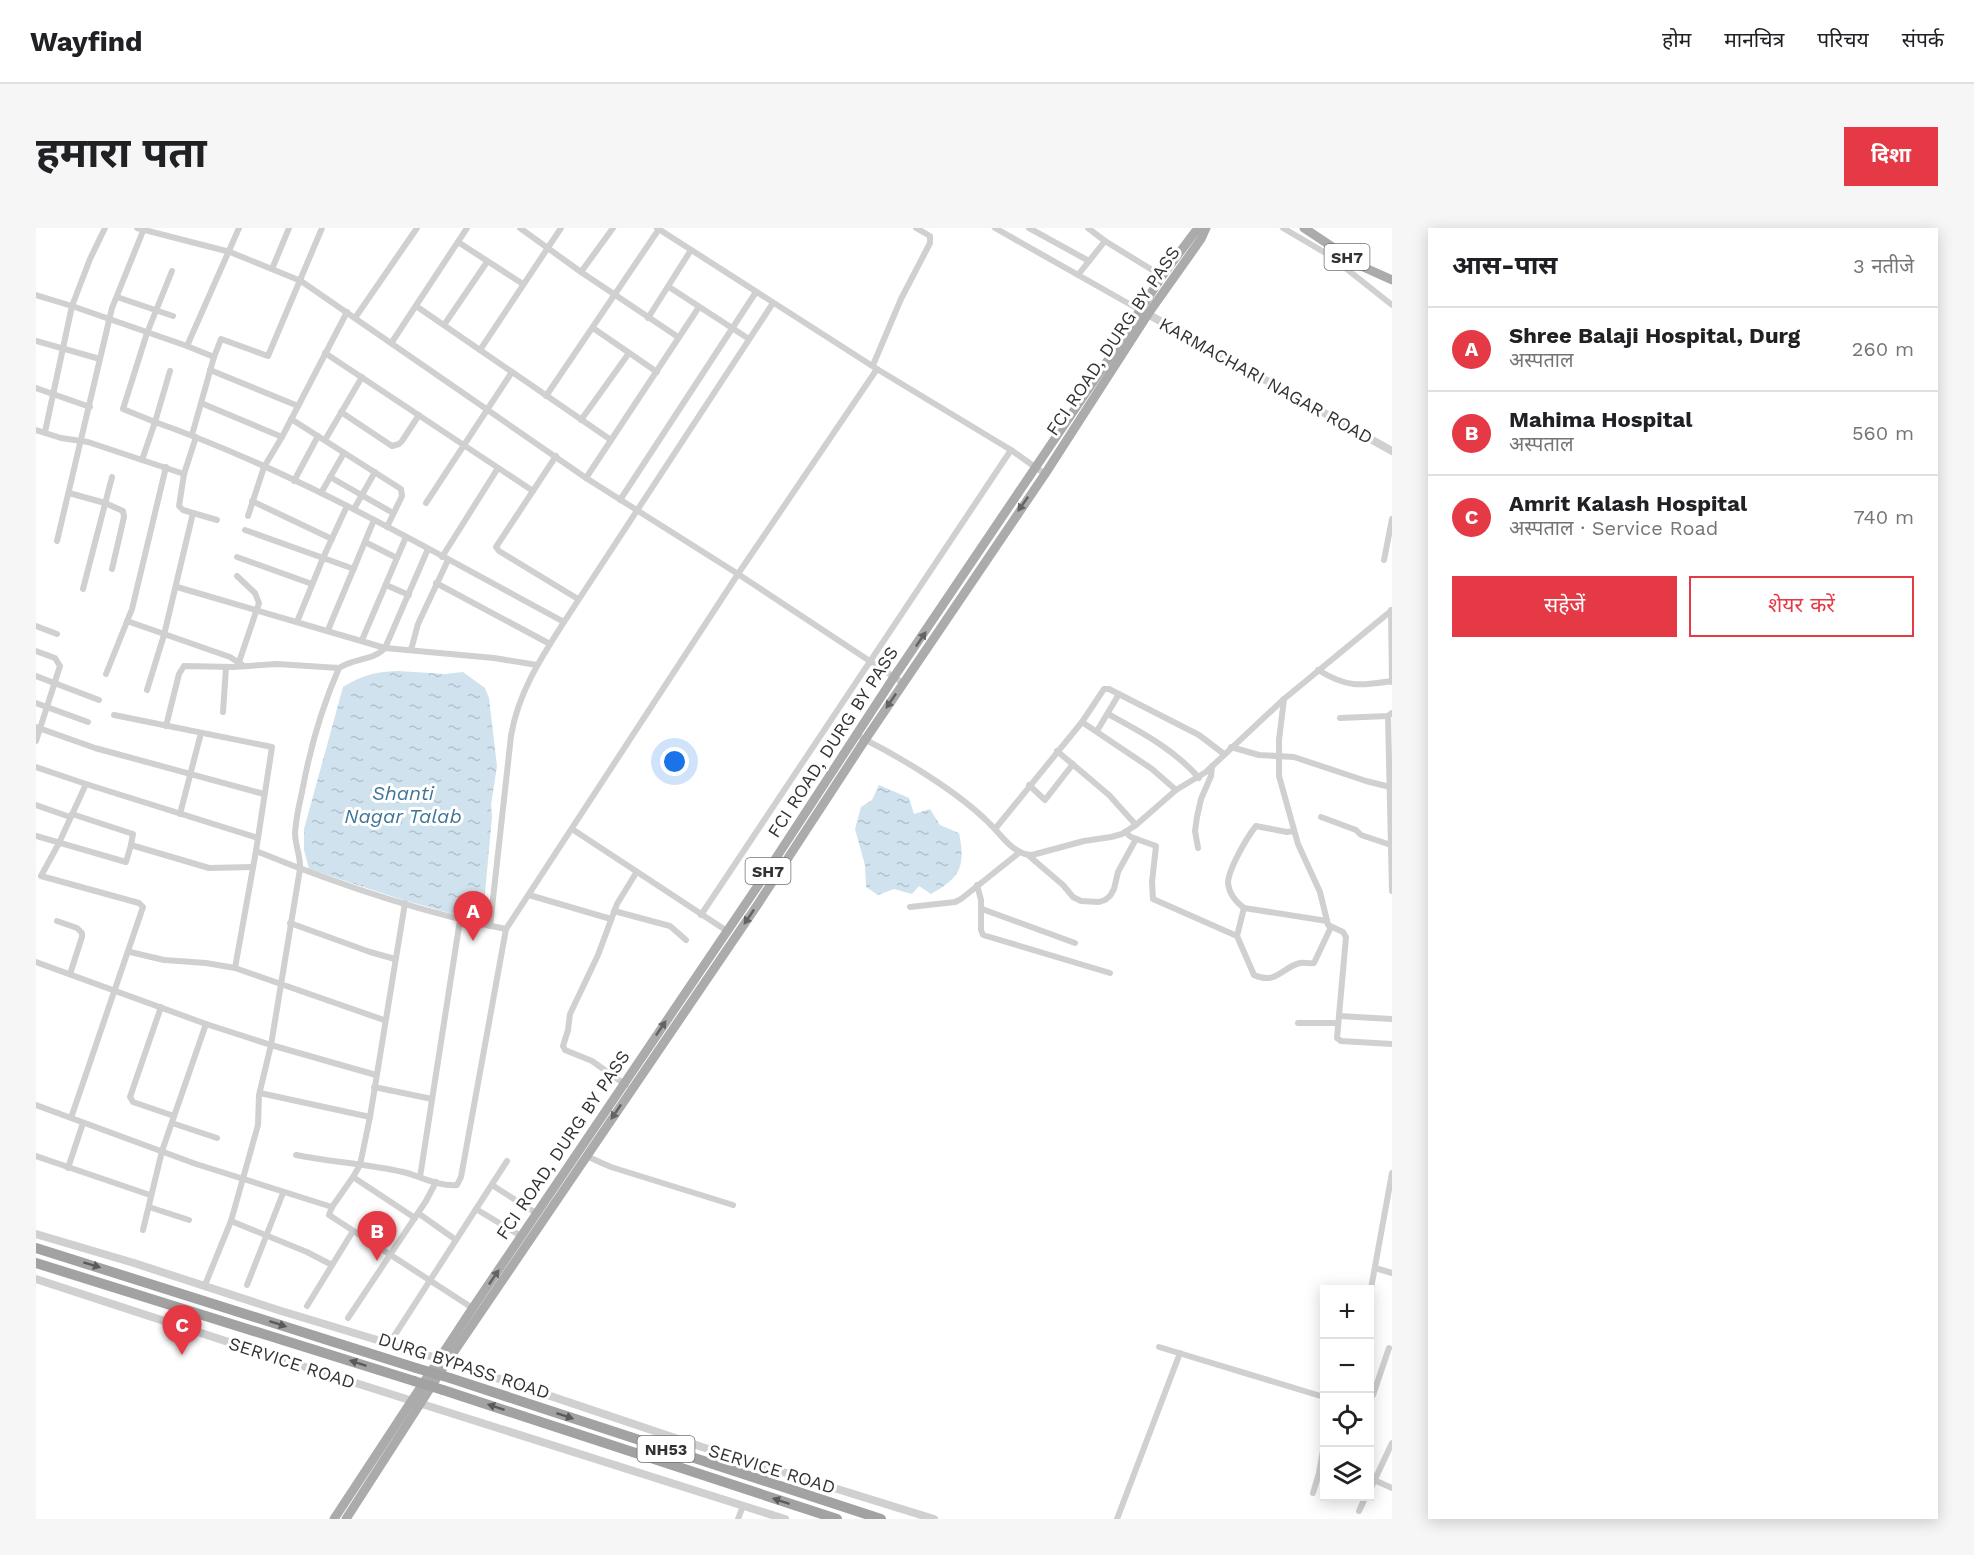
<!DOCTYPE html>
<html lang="hi">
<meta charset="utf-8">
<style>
:root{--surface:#fff;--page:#f6f6f6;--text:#202124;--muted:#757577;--line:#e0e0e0;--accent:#e63946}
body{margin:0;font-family:"Work Sans","Noto Sans Devanagari",sans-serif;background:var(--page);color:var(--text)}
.controls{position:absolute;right:18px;bottom:18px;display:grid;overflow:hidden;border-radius:0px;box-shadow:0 3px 15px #0003}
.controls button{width:54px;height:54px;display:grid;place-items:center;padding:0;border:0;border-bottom:2px solid var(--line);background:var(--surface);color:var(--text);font:30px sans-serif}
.you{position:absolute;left:639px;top:534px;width:21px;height:21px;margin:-15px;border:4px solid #fff;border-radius:50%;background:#1a73e8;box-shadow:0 0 0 9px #1a73e833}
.badge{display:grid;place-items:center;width:39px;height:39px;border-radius:50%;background:var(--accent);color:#fff;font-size:20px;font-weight:700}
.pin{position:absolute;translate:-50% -50px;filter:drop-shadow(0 2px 3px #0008)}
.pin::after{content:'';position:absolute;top:32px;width:21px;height:18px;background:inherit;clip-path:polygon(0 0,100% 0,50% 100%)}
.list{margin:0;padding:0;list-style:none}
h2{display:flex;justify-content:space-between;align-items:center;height:78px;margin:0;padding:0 24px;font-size:26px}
h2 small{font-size:20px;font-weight:400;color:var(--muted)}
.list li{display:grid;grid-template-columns:39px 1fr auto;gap:18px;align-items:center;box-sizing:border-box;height:84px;padding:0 24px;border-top:2px solid var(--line)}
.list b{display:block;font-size:22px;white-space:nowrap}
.list p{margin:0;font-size:20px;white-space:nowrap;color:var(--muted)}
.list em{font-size:20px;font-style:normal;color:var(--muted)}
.actions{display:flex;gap:12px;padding:18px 24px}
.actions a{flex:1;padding:14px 0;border:2px solid var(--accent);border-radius:0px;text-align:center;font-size:21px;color:var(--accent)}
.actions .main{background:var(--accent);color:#fff}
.icon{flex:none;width:33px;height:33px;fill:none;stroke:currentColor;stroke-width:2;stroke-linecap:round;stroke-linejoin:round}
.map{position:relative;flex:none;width:1356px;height:1291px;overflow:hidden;border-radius:0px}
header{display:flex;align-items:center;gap:36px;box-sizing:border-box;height:84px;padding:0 30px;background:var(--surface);border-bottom:2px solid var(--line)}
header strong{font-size:28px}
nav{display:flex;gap:33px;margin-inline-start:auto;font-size:21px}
.intro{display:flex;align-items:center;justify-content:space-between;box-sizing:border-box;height:144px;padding:0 36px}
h1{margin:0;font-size:42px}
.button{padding:15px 27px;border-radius:0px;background:var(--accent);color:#fff;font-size:21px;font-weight:700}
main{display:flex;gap:36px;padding:0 36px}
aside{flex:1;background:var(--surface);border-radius:0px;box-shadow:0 3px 15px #0003}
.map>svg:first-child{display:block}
.water{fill:url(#water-ripples)}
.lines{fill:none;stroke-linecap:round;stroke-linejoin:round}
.minor{stroke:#d0d0d0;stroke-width:6}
.tertiary{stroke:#d0d0d0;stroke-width:8}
.primary{stroke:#ababab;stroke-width:9}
.trunk{stroke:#a2a2a2;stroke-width:10}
.trunk-bridge{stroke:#a2a2a2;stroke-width:10}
.oneway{fill:#636363}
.oneway2{fill:#5a5a5a}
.labels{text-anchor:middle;stroke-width:6;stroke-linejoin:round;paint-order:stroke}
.shield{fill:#fff;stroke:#707070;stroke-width:1.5}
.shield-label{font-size:16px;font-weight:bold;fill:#333}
.street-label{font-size:18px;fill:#333;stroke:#fff}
.water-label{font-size:20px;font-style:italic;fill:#3f7597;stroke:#fff}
</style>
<header>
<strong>Wayfind</strong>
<nav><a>होम</a><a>मानचित्र</a><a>परिचय</a><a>संपर्क</a></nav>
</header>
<div class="intro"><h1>हमारा पता</h1><a class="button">दिशा</a></div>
<main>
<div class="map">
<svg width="1356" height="1291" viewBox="0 0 1356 1291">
<defs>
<pattern id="water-ripples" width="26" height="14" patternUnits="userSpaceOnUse" patternTransform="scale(1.5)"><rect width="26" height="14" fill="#cfe2ee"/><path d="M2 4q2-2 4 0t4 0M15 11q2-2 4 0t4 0" fill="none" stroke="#b2c2cd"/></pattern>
</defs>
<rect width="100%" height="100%" fill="#fff"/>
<g class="water">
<path d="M362 443 409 446 427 444 449 460 453 470 461 538 455 577 456 589 448 676H424L417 686 364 671 273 641 268 622V601L307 459C327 447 338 444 362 443Z"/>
<path d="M843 557 873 570 878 586 894 581 904 597 923 605C930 639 924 650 895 666L883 658 876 666 858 661 842 667 830 659 829 637 819 601 825 579 836 572Z"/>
</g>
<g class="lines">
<g class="minor">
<polyline points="101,0 194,24 265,53 550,250 702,346 867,455"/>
<polyline points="484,0 545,44 642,109"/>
<polyline points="621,0 841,141 975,222 1009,246"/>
<polyline points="959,0 1104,82"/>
<polyline points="993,0 1053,33"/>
<polyline points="1052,0 1069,13 1126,48"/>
<polyline points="1247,0 1293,27 1356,77"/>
<polyline points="422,14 487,56"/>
<polyline points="236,41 253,0"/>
<polyline points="545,44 577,0"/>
<polyline points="1042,47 1069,13"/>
<polyline points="633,59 713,111"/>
<polyline points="0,67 36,78 151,118 203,0"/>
<polyline points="81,69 137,88"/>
<polyline points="380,78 575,212"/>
<polyline points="319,90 381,0"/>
<polyline points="612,90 655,22"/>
<polyline points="408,97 451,34"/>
<polyline points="557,100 621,144"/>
<polyline points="0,113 64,131"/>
<polyline points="356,114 431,0"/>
<polyline points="151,118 178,129 185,111 232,128 286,0"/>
<polyline points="444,122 525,0"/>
<polyline points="289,125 497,263"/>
<polyline points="837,137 865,71 894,15 894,8 880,0"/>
<polyline points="174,142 262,178"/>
<polyline points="134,143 119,194 87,181 111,105 136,43"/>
<polyline points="0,160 54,179"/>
<polyline points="510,168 623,1"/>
<polyline points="165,175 246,209"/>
<polyline points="305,184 356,218 363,216 366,213 383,187"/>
<polyline points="255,191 365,261 366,268 351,299"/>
<polyline points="545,192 593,125"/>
<polyline points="0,202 25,210 52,214 148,246 160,209"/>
<polyline points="9,204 36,78 54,31 69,0"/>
<polyline points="156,207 178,129"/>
<polyline points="289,212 326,149"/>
<polyline points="520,228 460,319 463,323 542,371"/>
<path d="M106 232 119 194C263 245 394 322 528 394"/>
<polyline points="148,246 143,278 147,282 181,292"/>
<polyline points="294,249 357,285"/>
<polyline points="550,250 663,79"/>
<polyline points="258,253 282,208"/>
<polyline points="33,265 69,275 87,283 88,289 76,341"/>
<polyline points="285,265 308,225"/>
<polyline points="584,272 720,64"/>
<polyline points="216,273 296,311"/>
<polyline points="390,275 476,144"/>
<polyline points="318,281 339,244"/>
<polyline points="212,288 228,239 246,209 311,84"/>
<polyline points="209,302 318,341"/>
<polyline points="21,313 76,80 107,3"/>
<polyline points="329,314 361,330"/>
<polyline points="201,329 276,356"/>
<polyline points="406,329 462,240"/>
<polyline points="1348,332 1356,291"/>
<polyline points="201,348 219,365 223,375 203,434"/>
<polyline points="400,355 514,416"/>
<polyline points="350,357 373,367"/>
<polyline points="141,359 349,420 458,430 501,437"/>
<polyline points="47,361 76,249"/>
<polyline points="1355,382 1356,454"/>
<polyline points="91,393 194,429 208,438"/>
<polyline points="261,394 287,330 311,278"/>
<polyline points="0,398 21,406"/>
<polyline points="292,402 338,292"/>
<polyline points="326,412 370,309"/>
<polyline points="375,422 382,396 412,332"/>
<polyline points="0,423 19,430 24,438 0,513"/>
<path d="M1282 442C1312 460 1323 458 1356 453"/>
<polyline points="70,446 96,381 130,239"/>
<polyline points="0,448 63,472"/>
<polyline points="111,462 128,407 157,285"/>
<polyline points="1248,471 1243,512 1243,548 1262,616 1284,664 1292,697 1307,704 1310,709 1301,810 1305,813 1356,816"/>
<polyline points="0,475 52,494"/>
<polyline points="187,484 190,439"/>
<path d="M1072 486C1105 504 1138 521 1163 550"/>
<polyline points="78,487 236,519 220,623 199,740"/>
<polyline points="1352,488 1356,663"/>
<polyline points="1304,490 1352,488 1356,485"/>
<polyline points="1046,494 1116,541 1140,562"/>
<polyline points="130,498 143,446 148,438 197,439 241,436 303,440"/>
<polyline points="0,499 59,520 228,566"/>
<polyline points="1061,503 1083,466"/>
<path d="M826 510C866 530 922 564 953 595 965 606 977 627 996 627L1048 613 1075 609 1086 606 1100 597 1140 562 1170 544 1248 471 1356 382"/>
<polyline points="1195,519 1223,527 1258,529 1330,553 1354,559"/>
<polyline points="1021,523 1073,567 1100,597"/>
<polyline points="0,539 50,556 23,615 5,648 103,675 107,679 35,890"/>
<polyline points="50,556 222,610"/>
<polyline points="993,557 1009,572 1037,536"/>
<polyline points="0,577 34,589"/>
<polyline points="36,586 97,606 95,617"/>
<polyline points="144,586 165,505"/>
<polyline points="1285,589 1320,602 1325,607 1355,617"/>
<polyline points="536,601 691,703"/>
<polyline points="959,601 1046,494 1068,461 1073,461 1163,507 1188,526"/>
<path d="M1258 603 1251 604 1220 598C1211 609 1192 642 1192 655 1193 665 1200 674 1208 680L1291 693"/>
<polyline points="1089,604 1095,609 1120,618 1116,654 1117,671 1201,708"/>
<polyline points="0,608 90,634 95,617 173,640 217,639"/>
<polyline points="1162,620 1159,603 1161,589 1165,571 1175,548 1176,538"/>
<path d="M220 623C301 656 385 685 470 701"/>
<polyline points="992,627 1027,657 1037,669 1045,673 1063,674 1069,672 1074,668 1078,661 1082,644 1100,611"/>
<polyline points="941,657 945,672 945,702 947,707 1074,745"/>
<polyline points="493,667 575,691"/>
<polyline points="369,675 334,889 324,937 317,949 296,979 293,987 438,1081"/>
<polyline points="874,679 919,674 925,671 984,624"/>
<path d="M1208 680 1201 708 1218 747C1240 757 1245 740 1264 735 1269 734 1273 736 1278 735L1295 699"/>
<polyline points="946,681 1039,715"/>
<polyline points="578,683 634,698 650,712"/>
<polyline points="665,687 975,222"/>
<polyline points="21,693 41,700 46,705 46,709 34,746"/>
<polyline points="254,695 334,724 359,731"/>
<path d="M454 698 475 508C482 465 505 430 528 394L737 75"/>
<polyline points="94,724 128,732 170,735 199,740 348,792"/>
<polyline points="0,734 170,796 235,817 340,847"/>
<polyline points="125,779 94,869 97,874 138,888"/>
<polyline points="1303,788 1356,791"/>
<polyline points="1262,795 1302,795"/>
<polyline points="590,857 556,833 529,822 527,818 532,802 534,786 562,727 581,676 600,645"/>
<polyline points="338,859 396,871"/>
<polyline points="224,865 334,889"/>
<polyline points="0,877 160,936 296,979"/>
<polyline points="136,895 181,910"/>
<path d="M260 927C295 934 331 936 367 944 384 948 403 959 421 957L425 949 470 701 702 346 841 141"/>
<polyline points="0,928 114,967"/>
<polyline points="550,928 575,939 697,977"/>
<polyline points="32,940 47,895"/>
<polyline points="317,949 379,990"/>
<polyline points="384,949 424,692"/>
<polyline points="456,957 500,985"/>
<polyline points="113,979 153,992"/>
<polyline points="440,981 485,1008"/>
<polyline points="382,985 420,1012"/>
<polyline points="195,993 271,1024 296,1037"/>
<polyline points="107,1002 126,923 170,796"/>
<polyline points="1339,1040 1356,1045"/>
<path d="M169 1057 195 993 222 897 223 867 235 817 264 641C265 629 259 617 259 605 260 591 263 577 266 564 274 520 285 481 303 440 317 430 337 433 349 420L392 321"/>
<polyline points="211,1057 247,965"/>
<polyline points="1334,1066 1356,945"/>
<polyline points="271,1078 317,1003"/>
<polyline points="312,1090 390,973 400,954"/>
<polyline points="353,1116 471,933"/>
<polyline points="1123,1119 1288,1169"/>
<polyline points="1334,1169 1337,1167 1353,1120"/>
<polyline points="1338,1252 1356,1260"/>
<polyline points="1334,1262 1356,1215"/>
<polyline points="1277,1265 1283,1245 1288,1217"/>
<polyline points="1323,1283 1330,1268"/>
<polyline points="702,1291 707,1278"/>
<polyline points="1081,1291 1144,1125"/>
</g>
<g class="tertiary">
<polyline points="1108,84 1356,223"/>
<polyline points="0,1006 98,1035 242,1082 404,1131 666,1219 898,1291"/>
<polyline points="0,1051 266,1138 749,1291"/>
</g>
<g class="primary">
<polyline points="1268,0 1325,38 1356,52"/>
<polyline points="298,1291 436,1081 723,656 858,449 1074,129 1126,48 1159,4 1169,0"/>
<polyline points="310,1291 411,1134 722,676 829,512 1009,246 1112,86 1165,11 1170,0"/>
</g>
<g class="trunk">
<polyline points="0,1020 380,1140"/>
<polyline points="0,1035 378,1153"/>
<polyline points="414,1150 845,1291"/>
<polyline points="407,1162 801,1291"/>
</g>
<g class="trunk-bridge">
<polyline points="380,1140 414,1150"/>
<polyline points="378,1153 407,1162"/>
</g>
</g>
<defs><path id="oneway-solid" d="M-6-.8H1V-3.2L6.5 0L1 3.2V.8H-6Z" transform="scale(1.5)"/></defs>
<g class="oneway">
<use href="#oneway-solid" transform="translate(987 276) rotate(125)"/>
<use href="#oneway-solid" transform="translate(885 411) rotate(-56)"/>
<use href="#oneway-solid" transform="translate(855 473) rotate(124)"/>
<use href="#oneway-solid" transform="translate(713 689) rotate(124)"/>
<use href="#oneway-solid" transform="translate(625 800) rotate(-56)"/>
<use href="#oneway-solid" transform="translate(580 884) rotate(124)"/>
<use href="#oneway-solid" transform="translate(458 1049) rotate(-56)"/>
</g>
<g class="oneway2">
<use href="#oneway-solid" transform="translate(56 1037) rotate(17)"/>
<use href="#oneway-solid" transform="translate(242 1096) rotate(18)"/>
<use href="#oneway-solid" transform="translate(322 1135) rotate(-162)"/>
<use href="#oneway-solid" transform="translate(460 1179) rotate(-162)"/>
<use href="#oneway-solid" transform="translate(529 1188) rotate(18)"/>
<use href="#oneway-solid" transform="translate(745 1273) rotate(-162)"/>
</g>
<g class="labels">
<g class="shield">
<rect x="1288.5" y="16" width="45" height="26" rx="4.5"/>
<rect x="709.5" y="630" width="45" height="26" rx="4.5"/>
<rect x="601.5" y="1208" width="57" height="26" rx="4.5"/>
</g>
<g class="shield-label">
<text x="1311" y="35">SH7</text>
<text x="732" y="649">SH7</text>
<text x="630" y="1227">NH53</text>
</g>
<g class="street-label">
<text transform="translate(1077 113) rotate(-56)" y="6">FCI ROAD, DURG BY PASS</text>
<text transform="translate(1230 153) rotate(29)" y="6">KARMACHARI NAGAR ROAD</text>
<text transform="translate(797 514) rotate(-57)" y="6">FCI ROAD, DURG BY PASS</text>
<text transform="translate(527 917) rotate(-56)" y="6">FCI ROAD, DURG BY PASS</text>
<text transform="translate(256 1135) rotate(18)" y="6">SERVICE ROAD</text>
<text transform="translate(428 1138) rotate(18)" y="6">DURG BYPASS ROAD</text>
<text transform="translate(736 1241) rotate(17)" y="6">SERVICE ROAD</text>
</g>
<g class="water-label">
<text x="367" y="572">Shanti<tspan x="367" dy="23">Nagar Talab</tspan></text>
</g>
</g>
</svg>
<div class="controls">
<button>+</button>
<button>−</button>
<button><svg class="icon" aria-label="locate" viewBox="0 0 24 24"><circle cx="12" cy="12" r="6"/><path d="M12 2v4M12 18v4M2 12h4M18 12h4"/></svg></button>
<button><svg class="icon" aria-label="layers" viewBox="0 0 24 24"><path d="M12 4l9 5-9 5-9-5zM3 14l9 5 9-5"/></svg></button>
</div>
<div class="you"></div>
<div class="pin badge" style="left:437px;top:713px">A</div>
<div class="pin badge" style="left:341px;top:1033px">B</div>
<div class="pin badge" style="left:146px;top:1127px">C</div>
</div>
<aside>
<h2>आस-पास<small>3 नतीजे</small></h2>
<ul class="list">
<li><span class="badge">A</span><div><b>Shree Balaji Hospital, Durg</b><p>अस्पताल</p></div><em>260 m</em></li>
<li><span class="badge">B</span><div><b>Mahima Hospital</b><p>अस्पताल</p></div><em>560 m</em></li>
<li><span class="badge">C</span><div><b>Amrit Kalash Hospital</b><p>अस्पताल · Service Road</p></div><em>740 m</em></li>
</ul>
<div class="actions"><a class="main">सहेजें</a><a>शेयर करें</a></div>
</aside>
</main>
